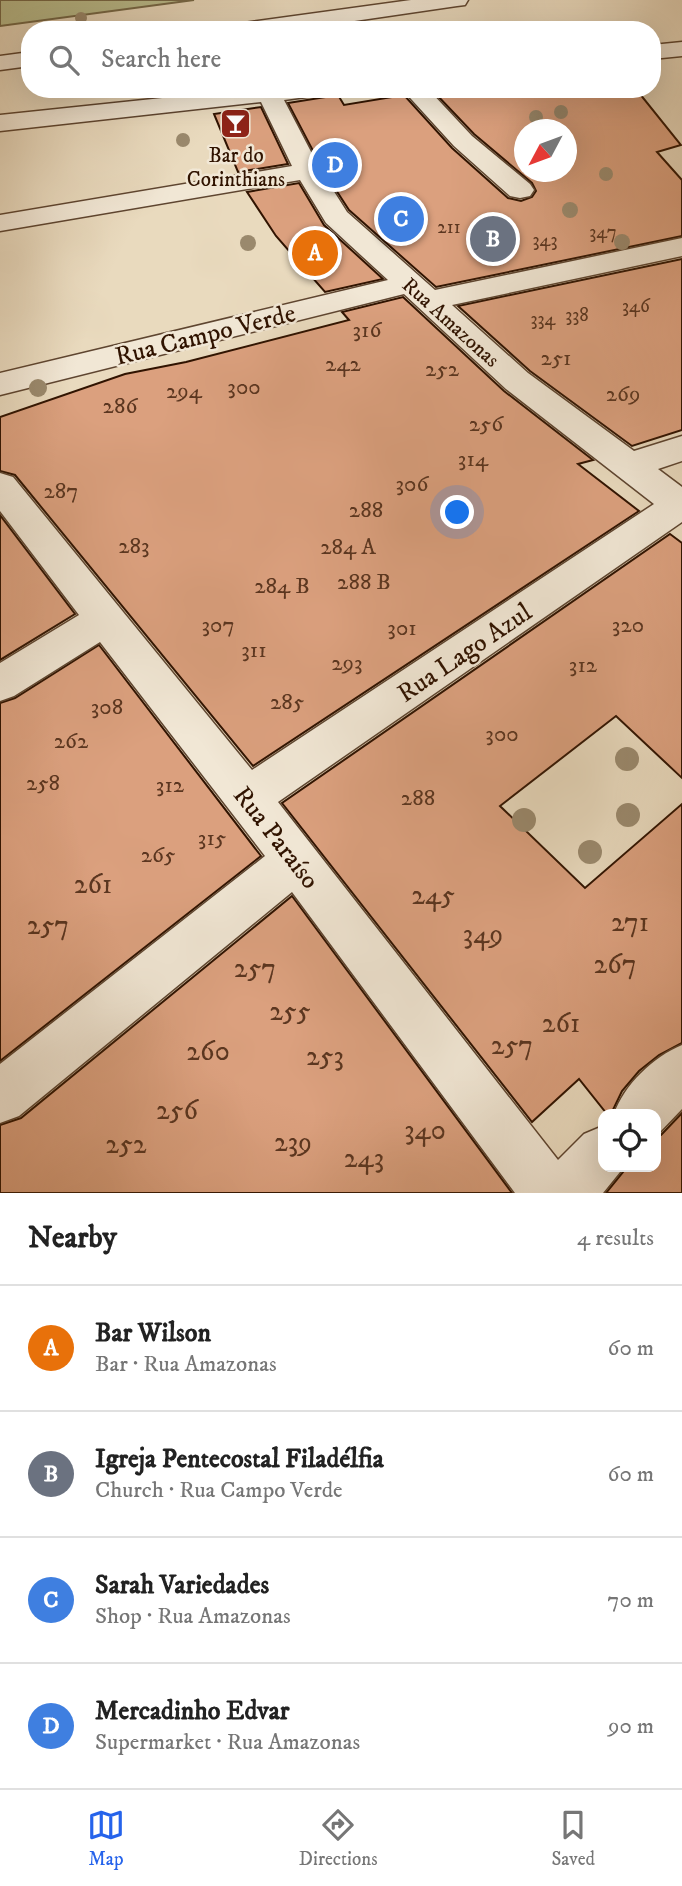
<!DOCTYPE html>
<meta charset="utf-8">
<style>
:root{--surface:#fff;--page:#f2f2f2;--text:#222;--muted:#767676;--line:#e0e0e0;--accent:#2563eb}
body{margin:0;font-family:"IM FELL DW Pica",serif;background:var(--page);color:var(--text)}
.controls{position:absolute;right:21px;bottom:21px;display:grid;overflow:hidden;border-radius:14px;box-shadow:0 7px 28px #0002}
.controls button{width:63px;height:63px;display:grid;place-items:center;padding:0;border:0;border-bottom:2px solid var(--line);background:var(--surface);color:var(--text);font:35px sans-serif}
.compass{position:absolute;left:514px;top:119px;width:63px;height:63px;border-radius:50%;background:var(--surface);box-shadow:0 7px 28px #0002;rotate:229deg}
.you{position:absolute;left:458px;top:513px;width:24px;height:24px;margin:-18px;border:5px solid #fff;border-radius:50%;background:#1a73e8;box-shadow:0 0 0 10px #1a73e833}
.badge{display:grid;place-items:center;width:46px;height:46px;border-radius:50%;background:var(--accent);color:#fff;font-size:23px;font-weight:700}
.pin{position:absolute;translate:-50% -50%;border:4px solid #fff;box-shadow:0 2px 7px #0006}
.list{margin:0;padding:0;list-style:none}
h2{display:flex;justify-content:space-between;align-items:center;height:91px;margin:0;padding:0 28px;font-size:30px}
h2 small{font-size:23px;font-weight:400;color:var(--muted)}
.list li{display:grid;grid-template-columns:46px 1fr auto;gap:21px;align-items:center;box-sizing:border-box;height:126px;padding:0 28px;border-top:2px solid var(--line)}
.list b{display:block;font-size:26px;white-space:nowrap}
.list p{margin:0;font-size:23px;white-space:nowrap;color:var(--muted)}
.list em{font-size:23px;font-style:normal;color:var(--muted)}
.icon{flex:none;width:38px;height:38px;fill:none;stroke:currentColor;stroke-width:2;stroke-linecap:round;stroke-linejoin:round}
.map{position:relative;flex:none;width:682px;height:1193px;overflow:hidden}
.search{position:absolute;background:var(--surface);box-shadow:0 7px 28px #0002;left:21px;right:21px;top:21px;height:77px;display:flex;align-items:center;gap:18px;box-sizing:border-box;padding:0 24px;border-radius:28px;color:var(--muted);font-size:26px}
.sheet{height:595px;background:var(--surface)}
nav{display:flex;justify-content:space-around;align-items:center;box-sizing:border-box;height:98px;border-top:2px solid var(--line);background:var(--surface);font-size:19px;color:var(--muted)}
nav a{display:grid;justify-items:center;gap:4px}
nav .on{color:var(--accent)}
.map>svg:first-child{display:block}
.green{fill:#b9be8f;stroke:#746848;stroke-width:2}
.building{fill:#dba07e;stroke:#301300;stroke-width:2;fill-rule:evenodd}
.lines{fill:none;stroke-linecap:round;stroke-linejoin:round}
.street-casing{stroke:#5e4530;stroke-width:3}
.street{fill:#f1e7d5;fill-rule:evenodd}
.tree{fill:#9a896d}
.labels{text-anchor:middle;stroke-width:5;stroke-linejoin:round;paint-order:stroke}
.far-number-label{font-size:19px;fill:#5b3620}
.far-poi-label{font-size:21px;fill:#301300;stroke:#f1e7d5}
.far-street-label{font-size:21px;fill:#301300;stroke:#f1e7d5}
.number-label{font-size:23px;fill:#5b3620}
.street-label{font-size:26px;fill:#301300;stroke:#f1e7d5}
.near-number-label{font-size:28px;fill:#5b3620}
</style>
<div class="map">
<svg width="682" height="1193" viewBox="0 0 682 1193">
<rect width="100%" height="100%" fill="#e9dabe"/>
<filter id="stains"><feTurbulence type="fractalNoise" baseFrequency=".00286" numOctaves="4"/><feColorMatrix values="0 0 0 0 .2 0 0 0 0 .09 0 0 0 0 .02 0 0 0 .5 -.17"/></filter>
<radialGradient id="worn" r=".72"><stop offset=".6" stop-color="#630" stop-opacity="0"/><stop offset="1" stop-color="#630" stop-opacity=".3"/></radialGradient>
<polygon class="green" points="0,0 194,0 0,26"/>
<g class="building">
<path d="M442 89H636L681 145 657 152 682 180V236L436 287 349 210 323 170 288 103 338 95 344 105 404 95 452 148 508 198 521 201 532 197 536 191 532 183 474 134 433 91ZM524 130H566V172H524Z"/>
<polygon points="261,107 288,164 238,172 214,114"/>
<polygon points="299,183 324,225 383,279 325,292 276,236 247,192"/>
<polygon points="682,259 682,430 632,446 530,371 458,306"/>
<polygon points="403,297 504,391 593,460 578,464 639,511 253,766 15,475 0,471 0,417 125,374 186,362 349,320 342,312"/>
<polygon points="0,515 75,614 0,660"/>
<polygon points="670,534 682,543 682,778 616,716 500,806 585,888 682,804 682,1043 659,1055 639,1071 622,1091 611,1114 607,1114 579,1079 532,1122 282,803"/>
<polygon points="99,645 261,856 0,1061 0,703 15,698"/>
<polygon points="292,896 512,1193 0,1193 0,1125 21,1118"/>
<polygon points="682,1113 682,1193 606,1193 627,1167 656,1167 656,1136 661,1135"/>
</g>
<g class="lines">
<defs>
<g id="street">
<polygon points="411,0 468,0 465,5 457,6 293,30 233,30 236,25 244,23"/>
<polygon points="682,42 682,56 652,59 652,45"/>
<polygon points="30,52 30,66 0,70 0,56"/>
<polygon points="248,89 331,89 328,94 284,100 321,171 347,212 435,290 682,238 682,256 452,305 528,373 634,451 682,436 682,461 658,469 682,487 682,522 278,802 558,1160 584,1134 603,1126 603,1167 624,1167 603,1193 515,1193 292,892 19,1116 0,1123 0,1064 265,856 100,642 14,696 0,701 0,663 79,615 0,511 0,473 13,477 252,770 654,504 506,389 404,294 0,395 0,373 388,280 326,223 300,180 0,231 0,215 292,166 261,102 0,131 0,115"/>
<polygon points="402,89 428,89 472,136 530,184 534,190 530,196 520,198 510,196 454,146"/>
<path d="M682 1045V1109L659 1133 656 1134V1114H614C624 1085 653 1057 682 1045Z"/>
</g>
</defs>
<use href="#street" class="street-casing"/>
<use href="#street" class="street"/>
</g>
<g class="tree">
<circle cx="81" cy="18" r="6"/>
<circle cx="561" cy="112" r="7"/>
<circle cx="536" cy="117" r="7"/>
<circle cx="183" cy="140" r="7"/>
<circle cx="606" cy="174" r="7"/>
<circle cx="570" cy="210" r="8"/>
<circle cx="622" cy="242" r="8"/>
<circle cx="248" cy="243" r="8"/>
<circle cx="38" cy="388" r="9"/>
<circle cx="627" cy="759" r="12"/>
<circle cx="628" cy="815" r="12"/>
<circle cx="524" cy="820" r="12"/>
<circle cx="590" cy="852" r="12"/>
</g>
<defs>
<symbol id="bar-square" viewBox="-11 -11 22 22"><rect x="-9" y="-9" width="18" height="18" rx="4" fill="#8f2418" stroke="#f1e7d5"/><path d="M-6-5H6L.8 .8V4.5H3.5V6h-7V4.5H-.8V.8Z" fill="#fff"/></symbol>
</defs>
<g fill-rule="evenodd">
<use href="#bar-square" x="218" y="106" width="35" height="35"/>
</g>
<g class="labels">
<g class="far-number-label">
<text x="449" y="233">211</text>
<text x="603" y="238">347</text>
<text x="545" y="246">343</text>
<text x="636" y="312">346</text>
<text x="577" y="321">338</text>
<text x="543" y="325">334</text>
</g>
<g class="far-poi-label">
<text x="236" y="162">Bar do<tspan x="236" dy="24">Corinthians</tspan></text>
</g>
<g class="far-street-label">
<text transform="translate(451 322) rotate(42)" y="7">Rua Amazonas</text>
</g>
<g class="number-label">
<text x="367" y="337">316</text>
<text x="556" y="365">251</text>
<text x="343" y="371">242</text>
<text x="442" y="376">252</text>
<text x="244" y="394">300</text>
<text x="184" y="398">294</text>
<text x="623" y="401">269</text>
<text x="120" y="413">286</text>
<text x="486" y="431">256</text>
<text x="473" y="466">314</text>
<text x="412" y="491">306</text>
<text x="61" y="498">287</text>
<text x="366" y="517">288</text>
<text x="134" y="553">283</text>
<text x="348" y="554">284 A</text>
<text x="364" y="589">288 B</text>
<text x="282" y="593">284 B</text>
<text x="218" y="632">307</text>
<text x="628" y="632">320</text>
<text x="402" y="635">301</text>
<text x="254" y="657">311</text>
<text x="347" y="670">293</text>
<text x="583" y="672">312</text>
<text x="287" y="709">285</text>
<text x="107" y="714">308</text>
<text x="502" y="741">300</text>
<text x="71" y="748">262</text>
<text x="43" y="790">258</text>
<text x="170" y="792">312</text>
<text x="418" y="805">288</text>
<text x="212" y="845">315</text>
<text x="158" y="862">265</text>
</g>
<g class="street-label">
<text transform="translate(205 334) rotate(-14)" y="9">Rua Campo Verde</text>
<text transform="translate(464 652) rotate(-34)" y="9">Rua Lago Azul</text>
<text transform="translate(277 837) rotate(52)" y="9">Rua Paraíso</text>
</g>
<g class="near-number-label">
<text x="93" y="893">261</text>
<text x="433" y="904">245</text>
<text x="630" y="931">271</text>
<text x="48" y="934">257</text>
<text x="483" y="943">349</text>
<text x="615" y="973">267</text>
<text x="255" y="977">257</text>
<text x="290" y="1020">255</text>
<text x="561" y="1032">261</text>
<text x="512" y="1054">257</text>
<text x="208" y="1060">260</text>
<text x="325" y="1065">253</text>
<text x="177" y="1119">256</text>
<text x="425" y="1139">340</text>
<text x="293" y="1151">239</text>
<text x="126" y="1153">252</text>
<text x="364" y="1167">243</text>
</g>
</g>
<rect width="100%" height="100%" filter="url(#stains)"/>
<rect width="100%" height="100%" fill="url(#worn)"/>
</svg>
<div class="controls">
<button><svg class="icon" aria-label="locate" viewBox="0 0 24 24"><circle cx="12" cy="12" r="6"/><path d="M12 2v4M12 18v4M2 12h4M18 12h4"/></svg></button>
</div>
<svg class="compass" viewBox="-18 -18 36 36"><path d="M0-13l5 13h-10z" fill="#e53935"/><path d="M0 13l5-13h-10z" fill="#767676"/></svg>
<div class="you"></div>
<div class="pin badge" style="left:315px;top:253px;background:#e8710a">A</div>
<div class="pin badge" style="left:493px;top:239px;background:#6b7280">B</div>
<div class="pin badge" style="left:401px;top:219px;background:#3f7fe0">C</div>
<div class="pin badge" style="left:335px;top:165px;background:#3f7fe0">D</div>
<div class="search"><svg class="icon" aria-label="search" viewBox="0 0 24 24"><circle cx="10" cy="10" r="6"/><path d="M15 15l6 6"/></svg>Search here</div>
</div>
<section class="sheet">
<h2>Nearby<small>4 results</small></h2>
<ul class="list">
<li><span class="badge" style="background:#e8710a">A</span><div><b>Bar Wilson</b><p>Bar · Rua Amazonas</p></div><em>60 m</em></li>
<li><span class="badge" style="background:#6b7280">B</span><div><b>Igreja Pentecostal Filadélfia</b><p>Church · Rua Campo Verde</p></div><em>60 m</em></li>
<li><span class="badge" style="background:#3f7fe0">C</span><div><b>Sarah Variedades</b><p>Shop · Rua Amazonas</p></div><em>70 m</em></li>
<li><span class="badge" style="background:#3f7fe0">D</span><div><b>Mercadinho Edvar</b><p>Supermarket · Rua Amazonas</p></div><em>90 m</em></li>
</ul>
</section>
<nav>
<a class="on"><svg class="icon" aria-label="map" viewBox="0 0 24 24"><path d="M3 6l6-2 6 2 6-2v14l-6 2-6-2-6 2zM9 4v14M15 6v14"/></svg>Map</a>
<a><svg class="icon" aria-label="directions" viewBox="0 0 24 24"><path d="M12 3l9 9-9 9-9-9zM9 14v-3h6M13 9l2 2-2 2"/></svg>Directions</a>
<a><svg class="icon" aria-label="saved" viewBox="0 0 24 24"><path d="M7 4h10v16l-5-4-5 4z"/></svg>Saved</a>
</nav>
